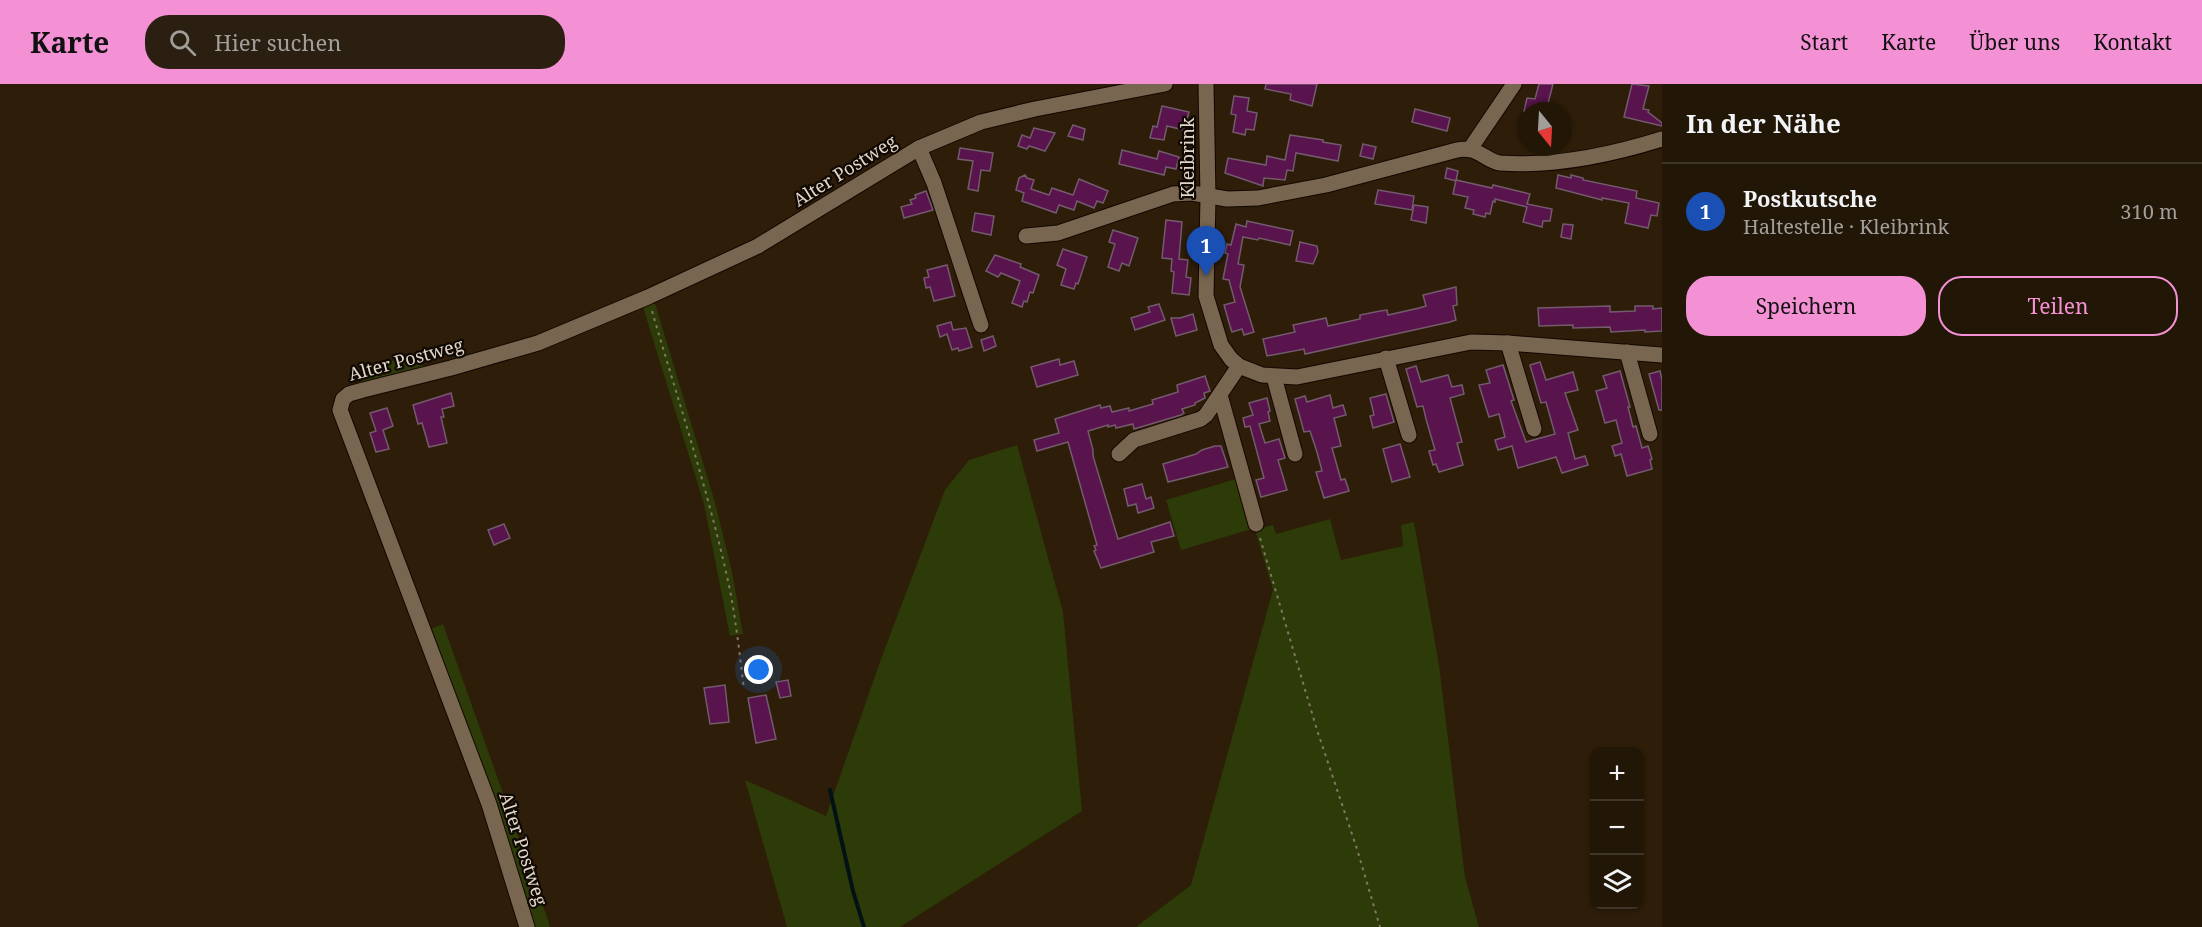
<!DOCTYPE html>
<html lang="de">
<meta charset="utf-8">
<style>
:root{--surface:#221607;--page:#2a1f11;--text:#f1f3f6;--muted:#a29f9b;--line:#3f3528;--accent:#f491d4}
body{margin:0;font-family:"Noto Serif",serif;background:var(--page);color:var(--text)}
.controls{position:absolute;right:18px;bottom:18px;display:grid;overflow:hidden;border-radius:12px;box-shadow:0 2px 4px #0004}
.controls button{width:54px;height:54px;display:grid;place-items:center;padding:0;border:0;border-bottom:2px solid var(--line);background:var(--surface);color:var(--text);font:30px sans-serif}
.compass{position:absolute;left:1518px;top:18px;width:54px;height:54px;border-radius:50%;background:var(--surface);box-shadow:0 2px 4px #0004;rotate:162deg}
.you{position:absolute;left:759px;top:586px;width:21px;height:21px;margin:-15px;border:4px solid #fff;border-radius:50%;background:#1a73e8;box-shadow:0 0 0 9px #1a73e833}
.badge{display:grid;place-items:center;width:39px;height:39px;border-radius:50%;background:var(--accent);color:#fff;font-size:20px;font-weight:700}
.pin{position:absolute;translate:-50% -50px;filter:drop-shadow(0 2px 3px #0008)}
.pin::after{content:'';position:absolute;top:32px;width:21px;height:18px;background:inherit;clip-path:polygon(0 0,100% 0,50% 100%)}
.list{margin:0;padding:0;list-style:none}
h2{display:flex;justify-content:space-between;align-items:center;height:78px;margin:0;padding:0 24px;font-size:26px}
h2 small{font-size:20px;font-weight:400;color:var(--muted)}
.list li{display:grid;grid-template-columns:39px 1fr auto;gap:18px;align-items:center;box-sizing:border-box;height:96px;padding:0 24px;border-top:2px solid var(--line)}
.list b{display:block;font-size:22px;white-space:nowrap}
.list p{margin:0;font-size:20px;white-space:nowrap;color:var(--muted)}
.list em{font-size:20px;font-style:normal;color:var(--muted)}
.actions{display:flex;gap:12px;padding:18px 24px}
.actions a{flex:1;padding:14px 0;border:2px solid var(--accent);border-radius:24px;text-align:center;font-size:21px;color:var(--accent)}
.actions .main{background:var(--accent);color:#111}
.icon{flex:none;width:33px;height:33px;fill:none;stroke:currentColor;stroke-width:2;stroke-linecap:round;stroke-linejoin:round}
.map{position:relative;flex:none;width:1662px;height:843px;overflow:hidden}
header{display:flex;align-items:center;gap:36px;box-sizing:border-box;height:84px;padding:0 30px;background:var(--accent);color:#111}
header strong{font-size:28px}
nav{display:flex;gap:33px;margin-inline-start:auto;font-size:21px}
.search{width:420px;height:54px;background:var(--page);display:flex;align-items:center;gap:15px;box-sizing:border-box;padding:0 21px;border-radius:24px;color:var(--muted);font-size:22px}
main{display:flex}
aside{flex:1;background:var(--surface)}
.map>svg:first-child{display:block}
.green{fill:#2c3b07}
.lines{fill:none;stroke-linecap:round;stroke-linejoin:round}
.stream{stroke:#021214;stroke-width:4}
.building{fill:#59134d;stroke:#735b6d;stroke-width:1.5}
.minor-casing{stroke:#150700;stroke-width:17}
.path{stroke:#837666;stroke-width:2;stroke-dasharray:3 4.5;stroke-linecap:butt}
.minor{stroke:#796650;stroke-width:15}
.labels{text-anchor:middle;stroke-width:4.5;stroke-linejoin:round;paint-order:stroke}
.street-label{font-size:18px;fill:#e1d6ca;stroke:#100903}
</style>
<header>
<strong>Karte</strong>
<div class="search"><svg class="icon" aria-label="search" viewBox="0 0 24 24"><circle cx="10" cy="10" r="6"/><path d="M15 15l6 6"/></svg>Hier suchen</div>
<nav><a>Start</a><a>Karte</a><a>Über uns</a><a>Kontakt</a></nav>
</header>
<main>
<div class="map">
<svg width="1662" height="843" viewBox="0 0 1662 843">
<rect width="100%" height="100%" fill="#2d1d09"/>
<g class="green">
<polygon points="654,216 716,422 732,488 743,550 730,552 704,420 642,220"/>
<polygon points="389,276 432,283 359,299 383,277"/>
<polygon points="1017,361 1063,528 1082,727 900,843 787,843 745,696 826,732 881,575 945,406 969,376"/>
<polygon points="1239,394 1255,444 1181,466 1166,416"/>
<polygon points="1330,435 1341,476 1403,462 1401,441 1414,438 1439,581 1465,793 1479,843 1136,843 1191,801 1273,506 1255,446 1273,441 1276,450"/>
<polygon points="443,540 548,836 550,843 530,843 425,547"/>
</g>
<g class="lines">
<polyline class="stream" points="830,706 853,807 864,843"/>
</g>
<g class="building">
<polygon points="1266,0 1317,0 1312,22 1290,16 1291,10 1265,5"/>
<polygon points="1539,0 1553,0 1546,27 1524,27 1527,14 1535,15"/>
<polygon points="1632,0 1649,2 1643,25 1649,26 1648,28 1662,39 1662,42 1624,33"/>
<polygon points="1234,12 1249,14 1247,27 1257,29 1254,46 1246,45 1245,51 1233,48 1236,31 1231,30"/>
<polygon points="1162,22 1189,28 1184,46 1167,42 1164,56 1150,54 1153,42 1157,43"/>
<polygon points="1415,25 1450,34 1447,47 1412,38"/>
<polygon points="1073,41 1085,45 1083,56 1068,52"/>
<polygon points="1034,44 1055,49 1045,67 1029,62 1027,65 1018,62 1022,51 1030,54"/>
<polygon points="1290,51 1323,56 1323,58 1341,61 1338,77 1296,69 1293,87 1287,86 1285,96 1264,94 1263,102 1225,89 1228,74 1266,81 1267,72 1285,76"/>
<polygon points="1363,60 1376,63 1373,75 1360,72"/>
<polygon points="960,64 993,69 990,87 981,86 978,107 968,105 973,77 958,75"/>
<polygon points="1122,66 1157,75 1159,67 1179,73 1176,85 1166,83 1164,91 1119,80"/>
<polygon points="1447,84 1458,87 1456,97 1445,94"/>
<polygon points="1025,91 1027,94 1034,96 1031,105 1049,111 1052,104 1073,111 1079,95 1108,107 1103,119 1097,117 1094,124 1077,117 1074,126 1059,121 1056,129 1022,117 1024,109 1016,106 1019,94"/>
<polygon points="1558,91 1571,94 1571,91 1583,94 1583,96 1637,107 1636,114 1659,119 1657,132 1651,131 1648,144 1625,139 1629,119 1602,114 1602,116 1556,104"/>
<polygon points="1456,96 1492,104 1493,101 1530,110 1527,120 1552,125 1550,137 1543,137 1542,143 1523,138 1527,123 1495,115 1495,118 1493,117 1490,130 1486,129 1485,133 1473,130 1474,126 1465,124 1468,113 1453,110"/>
<polygon points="1378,106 1414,112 1412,126 1375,120"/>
<polygon points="926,107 933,126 904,134 901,123 912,120 910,116 916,114 915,111"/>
<polygon points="1414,121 1428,123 1426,139 1411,136"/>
<polygon points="975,129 994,132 991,151 972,147"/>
<polygon points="1166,136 1182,138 1179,175 1188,176 1186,193 1191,194 1189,211 1172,209 1174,188 1171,187 1172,175 1162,174"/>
<polygon points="1247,137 1293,147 1290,161 1259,154 1258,156 1243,153 1238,180 1244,181 1240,203 1254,248 1244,251 1242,245 1232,248 1230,242 1224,221 1235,218 1229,196 1223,195 1228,170 1225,169 1227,160 1231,161 1236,140 1246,143"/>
<polygon points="1563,140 1573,141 1571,155 1561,153"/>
<polygon points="1113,146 1138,154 1129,182 1122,179 1119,187 1108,183 1115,160 1109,158"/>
<polygon points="1300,158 1317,162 1318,168 1313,180 1296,177"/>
<polygon points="1063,165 1087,173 1078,200 1076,199 1074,205 1061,201 1066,185 1057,181"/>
<polygon points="995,171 1021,180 1020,183 1039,191 1033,209 1030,208 1027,218 1024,217 1022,223 1012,219 1020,197 1001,189 998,193 986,187"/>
<polygon points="947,181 955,212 934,217 930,203 926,204 924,194 929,193 927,186"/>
<polygon points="1456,203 1457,221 1453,222 1456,236 1450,238 1305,270 1304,265 1267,272 1263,255 1295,248 1293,241 1326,234 1328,242 1360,235 1360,231 1380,227 1387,226 1388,231 1419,224 1426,222 1423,211"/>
<polygon points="1159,220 1165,236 1135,246 1131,234 1150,228 1148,223"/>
<polygon points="1610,222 1610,228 1635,227 1635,222 1653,222 1653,225 1662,224 1662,247 1645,248 1645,246 1611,248 1610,243 1573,244 1573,241 1539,242 1538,224"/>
<polygon points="1193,230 1197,246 1176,252 1171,234 1180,234"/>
<polygon points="951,238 953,246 966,244 972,263 959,267 958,264 952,266 947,250 940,253 937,242"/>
<polygon points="993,252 996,262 984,267 981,256"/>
<polygon points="1059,275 1060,281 1074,277 1078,291 1037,303 1031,283"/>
<polygon points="1540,278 1546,296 1573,288 1578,306 1565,309 1578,346 1568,349 1575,375 1585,372 1588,381 1562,389 1556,373 1518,384 1512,362 1498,366 1495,356 1505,353 1499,330 1489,333 1479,301 1490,299 1486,286 1503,281 1514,316 1511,317 1526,358 1555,350 1546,318 1541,319 1530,281"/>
<polygon points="1416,282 1421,298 1448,291 1452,303 1462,301 1464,310 1450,314 1462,358 1457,359 1463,381 1439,388 1436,380 1433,381 1429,367 1435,366 1426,335 1423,322 1417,323 1406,285"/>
<polygon points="1620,287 1630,323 1628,323 1633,343 1636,342 1642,364 1648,362 1652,375 1650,376 1652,385 1627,392 1621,370 1615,372 1612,362 1622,359 1616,336 1605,339 1596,307 1607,304 1603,292"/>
<polygon points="1660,287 1662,296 1662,326 1659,326 1649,290"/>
<polygon points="1205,292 1210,307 1204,309 1205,314 1195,319 1195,321 1182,325 1184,329 1181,331 1134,345 1133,340 1116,344 1115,341 1108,343 1108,341 1088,347 1093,366 1093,372 1118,455 1170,438 1174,452 1151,458 1154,468 1101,484 1094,467 1096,466 1094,462 1097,461 1068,358 1037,367 1034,356 1059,349 1055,335 1100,321 1101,324 1110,322 1112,328 1129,324 1129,327 1153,320 1152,316 1178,308 1177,301"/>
<polygon points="451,309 454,322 442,325 444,333 441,333 447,359 429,363 422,339 418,340 413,321"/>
<polygon points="1386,310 1394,338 1373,344 1370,332 1374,331 1370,314"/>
<polygon points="1330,311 1333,324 1343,321 1346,331 1334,334 1341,362 1332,364 1341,396 1345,395 1349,407 1324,414 1316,388 1322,387 1317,368 1310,347 1304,348 1295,315 1305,312 1307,318"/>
<polygon points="1267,314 1270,327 1268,328 1270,337 1259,340 1265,359 1279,355 1285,374 1278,376 1287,406 1261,413 1256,396 1264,394 1250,342 1245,343 1243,334 1253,331 1249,319"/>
<polygon points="387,324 393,342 383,346 389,365 376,368 370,349 376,347 370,329"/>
<polygon points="1400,360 1410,393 1392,398 1383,365"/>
<polygon points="1215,362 1221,362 1228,383 1168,398 1163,380 1196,370 1202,366"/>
<polygon points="1142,400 1146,415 1151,413 1154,424 1138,429 1136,420 1128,422 1124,405"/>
<polygon points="504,440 510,454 494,461 488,446"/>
<polygon points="788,596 791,612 780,614 776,598"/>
<polygon points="725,601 729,638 710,640 704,604"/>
<polygon points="766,611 776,655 756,659 748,614"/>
</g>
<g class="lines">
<defs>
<g id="minor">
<polyline points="1206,0 1208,113 1206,212 1221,261 1231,275 1239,282 1262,291 1297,293 1471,258 1508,259 1662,271"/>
<polyline points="919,64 934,99 981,241"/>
<polyline points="1470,65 1514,0"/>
<path d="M1026 152 1058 149 1173 110 1192 109 1227 115 1258 114 1326 101 1457 66C1461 65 1466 65 1471 66 1481 68 1490 78 1500 79 1554 83 1611 71 1662 55"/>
<polyline points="1508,259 1534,345"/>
<polyline points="1627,268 1650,350"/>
<polyline points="1386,274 1409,351"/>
<polyline points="1274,293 1295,370"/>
<polyline points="1220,311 1256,440"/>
<polyline points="1119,370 1134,356 1201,335 1206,331 1239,282"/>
<polyline points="527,843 489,720 340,326 343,315 349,310 363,306 451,284 538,259 648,213 758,162 919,64 981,38 1035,25 1165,0"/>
</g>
</defs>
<use href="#minor" class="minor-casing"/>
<g class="path">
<path d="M652 227C677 313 706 400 726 488 735 526 739 566 744 605"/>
<polyline points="1260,454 1317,646 1357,765 1380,843"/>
</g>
<use href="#minor" class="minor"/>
</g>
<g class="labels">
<g class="street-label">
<text transform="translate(1188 74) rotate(-90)" y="6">Kleibrink</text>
<text transform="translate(845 87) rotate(-32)" y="6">Alter Postweg</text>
<text transform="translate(406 276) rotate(-15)" y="6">Alter Postweg</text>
<text transform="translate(523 765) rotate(72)" y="6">Alter Postweg</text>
</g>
</g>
</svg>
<div class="controls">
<button>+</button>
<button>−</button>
<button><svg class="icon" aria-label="layers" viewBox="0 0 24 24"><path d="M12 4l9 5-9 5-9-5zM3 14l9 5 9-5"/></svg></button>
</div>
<svg class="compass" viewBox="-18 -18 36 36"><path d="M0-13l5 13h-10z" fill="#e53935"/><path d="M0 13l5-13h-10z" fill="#a29f9b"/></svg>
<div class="you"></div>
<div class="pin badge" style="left:1206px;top:192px;background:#1a4fb4">1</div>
</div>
<aside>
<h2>In der Nähe<small></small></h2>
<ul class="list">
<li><span class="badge" style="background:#1a4fb4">1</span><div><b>Postkutsche</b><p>Haltestelle · Kleibrink</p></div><em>310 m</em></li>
</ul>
<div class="actions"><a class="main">Speichern</a><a>Teilen</a></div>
</aside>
</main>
